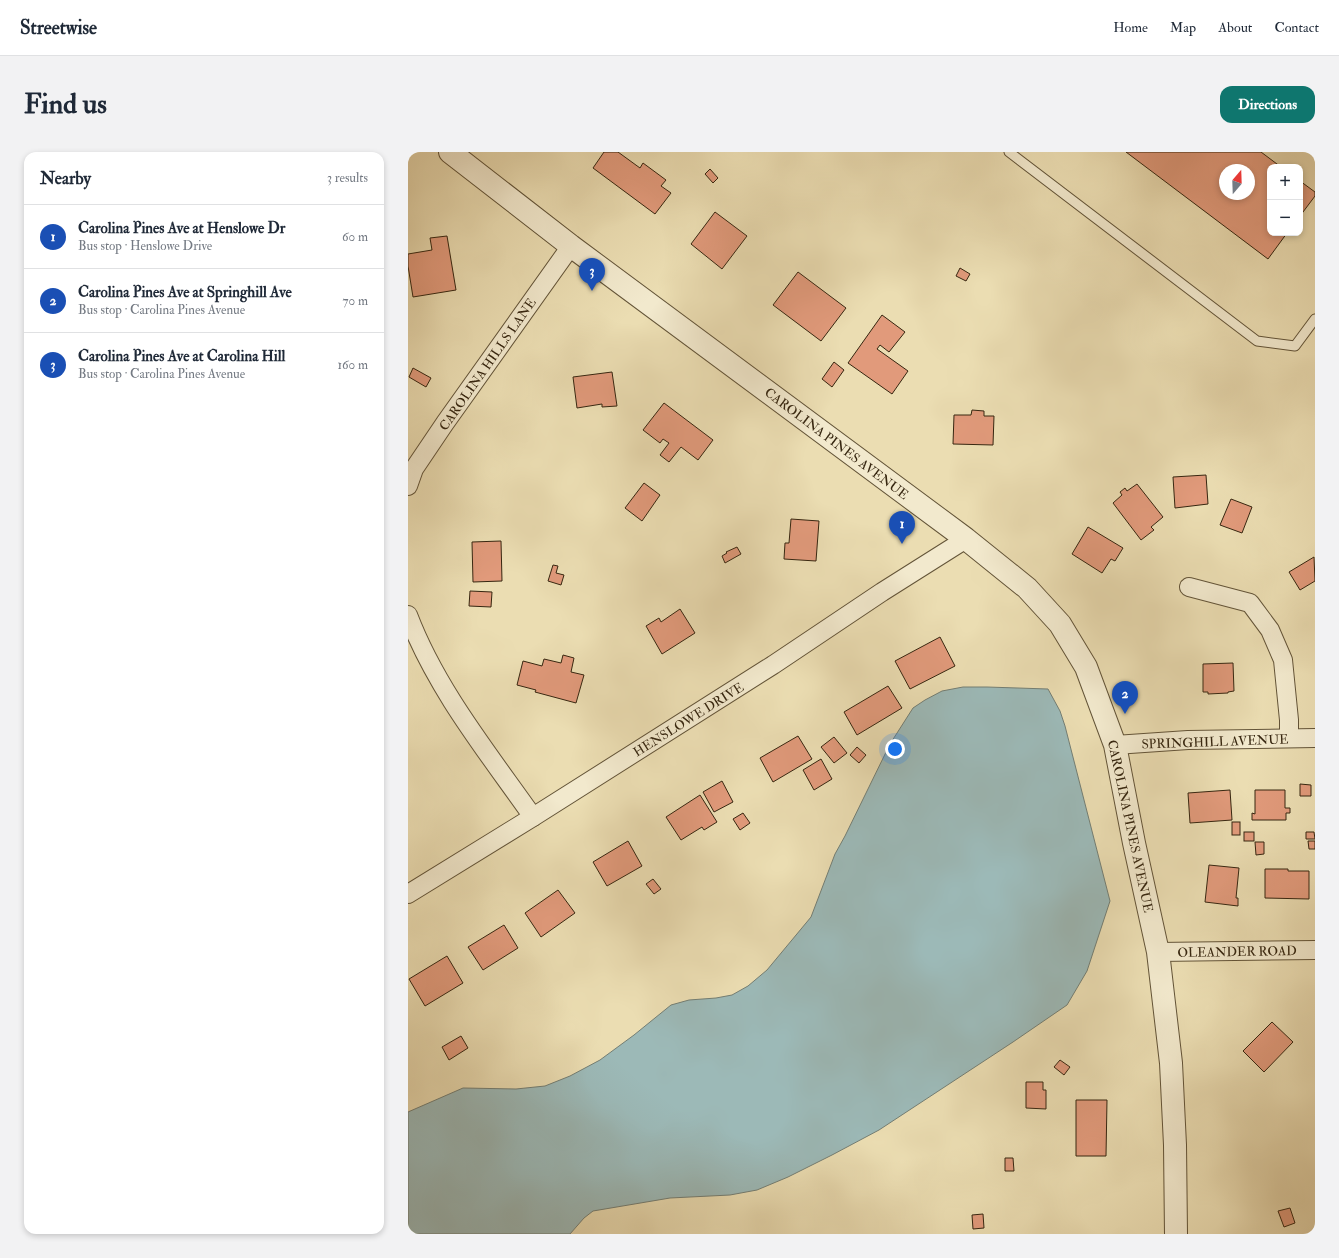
<!DOCTYPE html>
<meta charset="utf-8">
<style>
:root{--surface:#fff;--page:#f2f2f3;--text:#1f2937;--muted:#747a83;--line:#e0e1e3;--accent:#0f766e}
body{margin:0;font-family:"IM FELL Double Pica",serif;background:var(--page);color:var(--text)}
.controls{position:absolute;right:12px;top:12px;display:grid;overflow:hidden;border-radius:8px;box-shadow:0 2px 6px #0003}
.controls button{width:36px;height:36px;display:grid;place-items:center;padding:0;border:0;border-bottom:1px solid var(--line);background:var(--surface);color:var(--text);font:20px sans-serif}
.compass{position:absolute;left:811px;top:12px;width:36px;height:36px;border-radius:50%;background:var(--surface);box-shadow:0 2px 6px #0003;rotate:19deg}
.you{position:absolute;left:487px;top:597px;width:14px;height:14px;margin:-10px;border:3px solid #fff;border-radius:50%;background:#1a73e8;box-shadow:0 0 0 6px #1a73e833}
.badge{display:grid;place-items:center;width:26px;height:26px;border-radius:50%;background:var(--accent);color:#fff;font-size:13px;font-weight:700}
.pin{position:absolute;translate:-50% -33px;filter:drop-shadow(0 1px 2px #0008)}
.pin::after{content:'';position:absolute;top:21px;width:14px;height:12px;background:inherit;clip-path:polygon(0 0,100% 0,50% 100%)}
.list{margin:0;padding:0;list-style:none}
h2{display:flex;justify-content:space-between;align-items:center;height:52px;margin:0;padding:0 16px;font-size:17px}
h2 small{font-size:13px;font-weight:400;color:var(--muted)}
.list li{display:grid;grid-template-columns:26px 1fr auto;gap:12px;align-items:center;box-sizing:border-box;height:64px;padding:0 16px;border-top:1px solid var(--line)}
.list b{display:block;font-size:15px;white-space:nowrap}
.list p{margin:0;font-size:13px;white-space:nowrap;color:var(--muted)}
.list em{font-size:13px;font-style:normal;color:var(--muted)}
.map{position:relative;flex:none;width:907px;height:1082px;overflow:hidden;border-radius:12px}
header{display:flex;align-items:center;gap:24px;box-sizing:border-box;height:56px;padding:0 20px;background:var(--surface);border-bottom:1px solid var(--line)}
header strong{font-size:19px}
nav{display:flex;gap:22px;margin-inline-start:auto;font-size:14px}
.intro{display:flex;align-items:center;justify-content:space-between;box-sizing:border-box;height:96px;padding:0 24px}
h1{margin:0;font-size:28px}
.button{padding:10px 18px;border-radius:12px;background:var(--accent);color:#fff;font-size:14px;font-weight:700}
main{display:flex;gap:24px;padding:0 24px}
aside{flex:1;background:var(--surface);border-radius:12px;box-shadow:0 2px 6px #0003}
.map>svg:first-child{display:block}
.water{fill:#9cb9b7;stroke:#737e74}
.building{fill:#e19a7b;stroke:#362610;fill-rule:evenodd}
.lines{fill:none;stroke-linecap:round;stroke-linejoin:round}
.service-casing{stroke:#635438;stroke-width:11}
.minor-casing{stroke:#635438;stroke-width:20}
.tertiary-casing{stroke:#635438;stroke-width:24}
.service{stroke:#f2e9cd;stroke-width:9}
.minor{stroke:#f2e9cd;stroke-width:18}
.tertiary{stroke:#f2e9cd;stroke-width:22}
.labels{text-anchor:middle;stroke-width:3.5;stroke-linejoin:round;paint-order:stroke}
.street-label{font-size:13px;fill:#362610;stroke:#f2e9cd}
</style>
<header>
<strong>Streetwise</strong>
<nav><a>Home</a><a>Map</a><a>About</a><a>Contact</a></nav>
</header>
<div class="intro"><h1>Find us</h1><a class="button">Directions</a></div>
<main>
<aside>
<h2>Nearby<small>3 results</small></h2>
<ul class="list">
<li><span class="badge" style="background:#1a4fb4">1</span><div><b>Carolina Pines Ave at Henslowe Dr</b><p>Bus stop · Henslowe Drive</p></div><em>60 m</em></li>
<li><span class="badge" style="background:#1a4fb4">2</span><div><b>Carolina Pines Ave at Springhill Ave</b><p>Bus stop · Carolina Pines Avenue</p></div><em>70 m</em></li>
<li><span class="badge" style="background:#1a4fb4">3</span><div><b>Carolina Pines Ave at Carolina Hill</b><p>Bus stop · Carolina Pines Avenue</p></div><em>160 m</em></li>
</ul>
</aside>
<div class="map">
<svg width="907" height="1082" viewBox="0 0 907 1082">
<rect width="100%" height="100%" fill="#ebddb2"/>
<filter id="stains"><feTurbulence type="fractalNoise" baseFrequency=".005" numOctaves="4"/><feColorMatrix values="0 0 0 0 .2 0 0 0 0 .09 0 0 0 0 .02 0 0 0 .5 -.17"/></filter>
<radialGradient id="worn" r=".72"><stop offset=".6" stop-color="#630" stop-opacity="0"/><stop offset="1" stop-color="#630" stop-opacity=".3"/></radialGradient>
<polygon class="water" points="555,535 579,535 640,537 652,559 657,574 702,749 679,819 659,853 605,890 471,978 424,1003 380,1025 349,1038 322,1043 262,1046 185,1059 176,1066 162,1082 0,1082 0,960 55,936 108,937 137,934 162,924 192,908 226,883 263,853 281,848 308,846 324,843 340,834 359,818 403,765 427,702 437,684 482,592 505,556 517,548 534,539"/>
<g class="building">
<polygon points="196,0 210,0 232,16 235,11 258,28 253,34 263,41 247,62 185,16"/>
<path d="M718 0H853L873 15H862V81H879L860 107ZM817 18H841V42H817Z"/>
<polygon points="302,17 310,26 305,31 297,22"/>
<polygon points="892,29 907,40 907,44 892,64"/>
<polygon points="307,60 339,84 314,117 283,92"/>
<polygon points="39,84 48,138 5,145 0,114 0,102 24,98 22,86"/>
<polygon points="552,116 562,122 558,129 548,124"/>
<polygon points="390,120 438,156 413,189 365,153"/>
<polygon points="474,163 497,180 481,200 472,193 469,197 500,219 484,242 440,211"/>
<polygon points="426,210 436,218 424,235 414,227"/>
<polygon points="5,216 23,226 18,235 1,225"/>
<polygon points="204,220 209,254 194,255 194,252 169,256 165,225"/>
<polygon points="256,251 305,288 290,308 273,295 261,310 252,303 261,291 255,287 252,291 235,278"/>
<polygon points="564,258 576,259 576,264 586,264 585,293 545,292 546,263 563,263"/>
<polygon points="798,323 800,352 767,356 765,325"/>
<polygon points="236,331 252,343 234,369 217,356"/>
<polygon points="729,332 755,365 743,375 746,378 733,388 705,351 714,343 712,340 717,336 719,339"/>
<polygon points="823,347 844,355 834,381 812,373"/>
<polygon points="383,367 411,369 408,409 376,407 377,391 381,391"/>
<polygon points="680,375 715,396 707,409 703,407 694,421 664,402"/>
<polygon points="93,389 94,429 65,430 64,390"/>
<polygon points="329,395 333,402 317,411 314,404 319,401 318,400"/>
<polygon points="906,405 907,429 892,438 881,420"/>
<polygon points="145,413 150,414 148,421 156,423 153,433 140,429"/>
<polygon points="62,439 84,440 83,455 61,454"/>
<polygon points="272,457 287,481 254,502 238,474 251,466 253,470"/>
<polygon points="532,485 547,514 502,537 487,509"/>
<polygon points="155,503 166,506 163,520 176,523 168,551 127,540 128,538 109,533 115,509 134,514 136,507 153,511"/>
<polygon points="825,511 826,539 820,540 820,541 800,542 800,540 795,540 795,512"/>
<polygon points="480,534 494,556 449,583 436,560"/>
<polygon points="390,584 404,607 365,630 352,606"/>
<polygon points="426,585 439,601 426,611 413,595"/>
<polygon points="449,595 458,603 451,611 442,603"/>
<polygon points="413,607 424,627 406,638 395,618"/>
<polygon points="314,629 325,650 306,660 295,640"/>
<polygon points="892,632 903,633 903,644 892,644"/>
<polygon points="822,638 824,668 782,671 780,641"/>
<polygon points="847,638 877,638 877,656 882,656 882,661 878,661 878,668 844,668 844,661 847,662"/>
<polygon points="292,643 309,670 296,678 294,675 273,688 258,665"/>
<polygon points="335,661 342,671 332,678 325,667"/>
<rect x="824" y="670" width="8" height="13"/>
<rect x="836" y="680" width="10" height="9"/>
<polygon points="898,680 906,680 907,687 898,687"/>
<polygon points="220,689 234,714 199,734 185,710"/>
<polygon points="900,689 907,689 907,697 901,697"/>
<polygon points="847,690 856,690 856,702 848,703"/>
<polygon points="801,713 831,716 828,746 830,746 830,754 797,750"/>
<polygon points="857,717 880,717 880,719 901,719 901,747 857,746"/>
<polygon points="245,727 253,737 246,742 238,732"/>
<polygon points="150,738 167,761 133,785 117,761"/>
<polygon points="96,773 110,796 75,818 60,795"/>
<polygon points="39,804 55,831 17,854 1,827"/>
<polygon points="864,870 885,890 856,920 835,899"/>
<polygon points="53,884 60,896 41,908 34,895"/>
<polygon points="652,908 662,915 656,923 646,915"/>
<polygon points="618,930 635,930 635,938 638,938 638,957 618,956"/>
<polygon points="668,948 699,948 698,1004 668,1004"/>
<polygon points="597,1006 605,1006 606,1019 597,1019"/>
<polygon points="882,1056 887,1071 876,1075 870,1059"/>
<polygon points="575,1062 576,1076 565,1077 564,1063"/>
</g>
<g class="lines">
<defs>
<polyline id="service" points="601,0 849,189 887,194 907,167"/>
<g id="minor">
<polyline points="0,334 6,317 37,271 163,94"/>
<polyline points="781,435 842,451 862,478 875,508 881,568 881,585"/>
<path d="M0 463C28 537 80 601 125 665"/>
<polyline points="707,593 780,588 907,586"/>
<polyline points="0,742 125,665 365,513 474,440 558,387"/>
<polyline points="750,800 907,798"/>
</g>
<polyline id="tertiary" points="42,0 163,94 558,387 619,436 652,472 678,515 707,593 726,691 750,800 763,911 767,993 768,1082"/>
</defs>
<use href="#service" class="service-casing"/>
<use href="#minor" class="minor-casing"/>
<use href="#tertiary" class="tertiary-casing"/>
<use href="#service" class="service"/>
<use href="#minor" class="minor"/>
<use href="#tertiary" class="tertiary"/>
</g>
<g class="labels">
<g class="street-label">
<text transform="translate(79 212) rotate(-55)" y="5">CAROLINA HILLS LANE</text>
<text transform="translate(429 291) rotate(37)" y="5">CAROLINA PINES AVENUE</text>
<text transform="translate(280 567) rotate(-32)" y="5">HENSLOWE DRIVE</text>
<text transform="translate(807 589) rotate(-2)" y="5">SPRINGHILL AVENUE</text>
<text transform="translate(723 674) rotate(78)" y="5">CAROLINA PINES AVENUE</text>
<text transform="translate(829 799) rotate(-1)" y="5">OLEANDER ROAD</text>
</g>
</g>
<rect width="100%" height="100%" filter="url(#stains)"/>
<rect width="100%" height="100%" fill="url(#worn)"/>
</svg>
<div class="controls">
<button>+</button>
<button>−</button>
</div>
<svg class="compass" viewBox="-18 -18 36 36"><path d="M0-13l5 13h-10z" fill="#e53935"/><path d="M0 13l5-13h-10z" fill="#747a83"/></svg>
<div class="you"></div>
<div class="pin badge" style="left:494px;top:392px;background:#1a4fb4">1</div>
<div class="pin badge" style="left:717px;top:562px;background:#1a4fb4">2</div>
<div class="pin badge" style="left:184px;top:139px;background:#1a4fb4">3</div>
</div>
</main>
